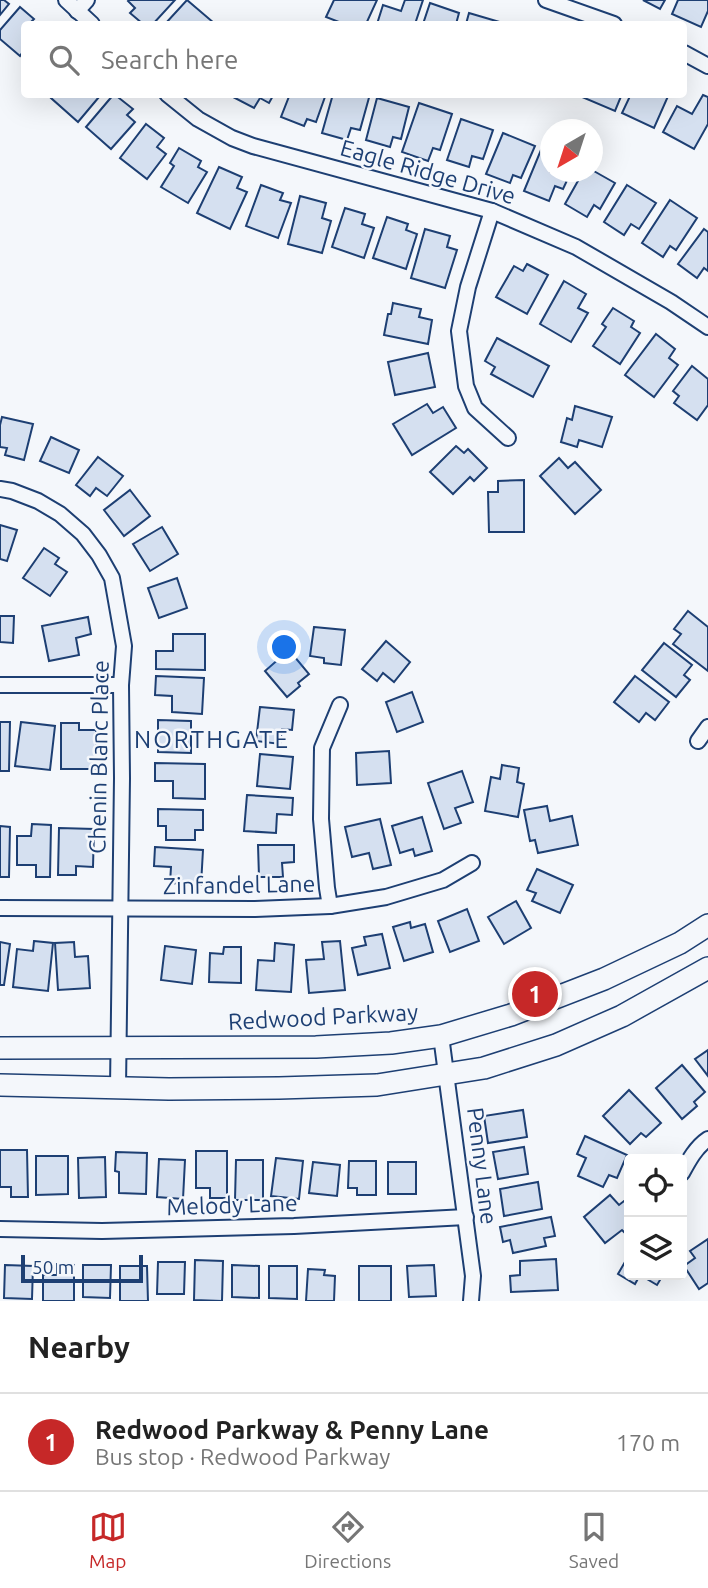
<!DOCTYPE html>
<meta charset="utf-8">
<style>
:root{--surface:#fff;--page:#f2f2f2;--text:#222;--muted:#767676;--line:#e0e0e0;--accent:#c62828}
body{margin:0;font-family:Ubuntu,sans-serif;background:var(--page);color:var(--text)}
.controls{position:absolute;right:21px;bottom:21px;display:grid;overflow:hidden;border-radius:7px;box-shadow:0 7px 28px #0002}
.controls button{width:63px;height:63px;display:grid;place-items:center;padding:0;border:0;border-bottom:2px solid var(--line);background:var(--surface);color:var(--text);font:35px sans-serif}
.compass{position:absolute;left:540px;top:119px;width:63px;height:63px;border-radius:50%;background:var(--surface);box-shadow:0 7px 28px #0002;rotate:219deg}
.scale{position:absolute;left:21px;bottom:18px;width:122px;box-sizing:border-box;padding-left:7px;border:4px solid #1d3f73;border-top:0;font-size:19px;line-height:24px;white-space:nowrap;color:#1d3f73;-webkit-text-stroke:5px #f4f7fb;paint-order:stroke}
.you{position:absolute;left:285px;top:648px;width:24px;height:24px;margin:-18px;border:5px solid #fff;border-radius:50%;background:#1a73e8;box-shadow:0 0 0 10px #1a73e833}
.badge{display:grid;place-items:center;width:46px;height:46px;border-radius:50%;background:var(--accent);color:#fff;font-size:23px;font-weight:700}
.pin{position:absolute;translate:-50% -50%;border:4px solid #fff;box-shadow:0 2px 7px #0006}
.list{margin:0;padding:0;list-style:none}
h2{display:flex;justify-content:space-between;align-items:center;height:91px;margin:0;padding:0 28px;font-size:30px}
h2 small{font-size:23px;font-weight:400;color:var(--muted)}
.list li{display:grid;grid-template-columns:46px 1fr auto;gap:21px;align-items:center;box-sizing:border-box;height:98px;padding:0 28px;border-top:2px solid var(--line)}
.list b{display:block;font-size:26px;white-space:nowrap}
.list p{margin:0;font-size:23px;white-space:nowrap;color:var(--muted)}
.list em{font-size:23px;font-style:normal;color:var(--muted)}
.icon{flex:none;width:38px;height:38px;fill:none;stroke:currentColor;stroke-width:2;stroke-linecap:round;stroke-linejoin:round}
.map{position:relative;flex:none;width:708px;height:1301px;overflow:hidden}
.search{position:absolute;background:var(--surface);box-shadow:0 7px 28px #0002;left:21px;right:21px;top:21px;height:77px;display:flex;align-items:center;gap:18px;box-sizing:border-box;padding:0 24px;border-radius:7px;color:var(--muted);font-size:26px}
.sheet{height:189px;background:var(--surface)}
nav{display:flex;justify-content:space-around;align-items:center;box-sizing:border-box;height:98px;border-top:2px solid var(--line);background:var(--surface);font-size:19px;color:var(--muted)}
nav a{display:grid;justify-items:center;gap:4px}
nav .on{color:var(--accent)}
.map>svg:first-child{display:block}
.building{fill:#d5e0f0;stroke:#1d3f73;stroke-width:2}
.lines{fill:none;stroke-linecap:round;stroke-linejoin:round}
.minor-casing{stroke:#1d3f73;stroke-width:18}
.secondary-casing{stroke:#1d3f73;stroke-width:24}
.minor{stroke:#f4f7fb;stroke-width:14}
.secondary{stroke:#f4f7fb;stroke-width:21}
.labels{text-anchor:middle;stroke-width:5;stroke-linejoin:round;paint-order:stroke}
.street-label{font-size:23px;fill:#1d3f73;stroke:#f4f7fb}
.neighbourhood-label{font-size:24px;letter-spacing:2px;fill:#1d3f73;stroke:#f4f7fb}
</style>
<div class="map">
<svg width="708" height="1301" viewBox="0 0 708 1301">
<rect width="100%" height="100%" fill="#f4f7fb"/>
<g class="building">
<polygon points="0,0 4,0 9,4 0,15"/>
<polygon points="129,0 175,0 153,24 143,24 130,13 135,8 128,1"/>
<polygon points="187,0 214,23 213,24 165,24"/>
<polygon points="334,0 377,0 366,24 344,24 326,17"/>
<polygon points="405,0 423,0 415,24 377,24 383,5 401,11"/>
<polygon points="643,0 665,0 660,9"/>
<polygon points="678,0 708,0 708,11 701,27 672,14"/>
<polygon points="430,3 459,13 456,24 423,24"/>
<polygon points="20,7 34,19 30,23 32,24 24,24 24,50 20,56 0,39 0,30"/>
<polygon points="469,13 503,23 502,24 466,24"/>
<polygon points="54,94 96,94 99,97 78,122 51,98"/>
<polygon points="114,94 133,109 127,115 135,122 111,149 86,127"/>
<polygon points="234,94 274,94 269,103 260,98 254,108 233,97"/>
<polygon points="290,94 326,94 316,122 307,119 304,126 281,117"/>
<polygon points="333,94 370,94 360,130 351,128 347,140 322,133"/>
<polygon points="583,94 622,94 615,111 582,97"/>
<polygon points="631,94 669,94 654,128 622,113"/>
<polygon points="703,95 708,97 708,124 694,149 663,132 677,106 692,114"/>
<polygon points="377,98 409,107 401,139 393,137 390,147 366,140"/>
<polygon points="419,103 452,114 440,150 433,148 428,161 402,152"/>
<polygon points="461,119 493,130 483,159 472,156 469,167 447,160"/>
<polygon points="146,124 164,138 157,147 166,154 147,179 120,158"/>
<polygon points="503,133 535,146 521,178 513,175 510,183 486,174"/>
<polygon points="543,145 550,148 550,172 571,172 563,189 555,186 549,201 524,191"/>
<polygon points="179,148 201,161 198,167 207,172 188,203 161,187 174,166 170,163"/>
<polygon points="219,167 242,177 237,188 247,192 230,229 197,213"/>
<polygon points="592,170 615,183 600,209 594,205 587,217 565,204 583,172 592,172"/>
<polygon points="261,185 283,193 280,200 291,203 278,238 246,226"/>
<polygon points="627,185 656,203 639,229 631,224 624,235 604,222"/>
<polygon points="300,196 326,203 322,218 331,221 322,253 288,244"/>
<polygon points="670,200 697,218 676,250 670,246 663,257 642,243"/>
<polygon points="345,208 365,214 362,224 374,228 364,258 332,247"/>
<polygon points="387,217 408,224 406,230 417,234 406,269 373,258"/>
<polygon points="425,229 450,236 447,247 457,250 445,288 411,278"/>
<polygon points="704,229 708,232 708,271 704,268 697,278 678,264"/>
<polygon points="527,264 548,275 527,314 496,297 514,266 523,271"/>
<polygon points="564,281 586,294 578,308 588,313 571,342 540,324"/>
<polygon points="393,303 421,309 419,317 432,320 428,344 384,335 388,314 391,314"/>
<polygon points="613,308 634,321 631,327 640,333 620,364 593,346 606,327 602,324"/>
<polygon points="656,334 675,349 669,358 678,365 654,397 625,375"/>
<polygon points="497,338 549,366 533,397 491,374 495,367 485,361"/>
<polygon points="428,353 435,387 395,395 388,362"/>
<polygon points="692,366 708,379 708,405 697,420 674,403 679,396 673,391"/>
<polygon points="427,404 433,413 443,407 456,428 412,455 393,424"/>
<polygon points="575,406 612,417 602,447 579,440 577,447 561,442 567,418 572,420"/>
<polygon points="2,417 33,424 24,460 5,455 7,448 0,447 0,425"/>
<polygon points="51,437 79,450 69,473 40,461"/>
<polygon points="456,446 464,453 468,449 487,468 474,481 470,477 453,494 430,472"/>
<polygon points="98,457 123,476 107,496 96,488 90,496 76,485"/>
<polygon points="559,458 568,468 575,462 601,490 575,514 540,476"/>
<polygon points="524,480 524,532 489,532 488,492 498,492 498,481"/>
<polygon points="130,490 150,516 124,536 104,510"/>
<polygon points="0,525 17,530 7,561 0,559"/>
<polygon points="162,527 178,554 150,571 133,544"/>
<polygon points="44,548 59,558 55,564 67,572 50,596 23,578"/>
<polygon points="177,578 187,608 159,618 148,588"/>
<polygon points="688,611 708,627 708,671 673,644 681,634 674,629"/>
<polygon points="0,616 14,616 13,643 0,642"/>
<polygon points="88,617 91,634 76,638 79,655 49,661 42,626"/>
<polygon points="314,627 345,630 341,665 324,663 324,658 310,656"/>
<polygon points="173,634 205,634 205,670 156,669 156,651 173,651"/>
<polygon points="386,641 410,662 394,682 383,673 377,681 362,669"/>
<polygon points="664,643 692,665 684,675 690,680 676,697 642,670"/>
<polygon points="289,650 309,674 298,683 300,686 287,697 265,671"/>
<polygon points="156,676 204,678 202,714 172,712 172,696 155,695"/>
<polygon points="635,676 669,702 655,720 646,713 639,722 614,702"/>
<polygon points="412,692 423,722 397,732 386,702"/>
<polygon points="260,707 294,710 292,730 282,729 280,744 256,741"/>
<polygon points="158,720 191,721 191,753 158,752"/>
<polygon points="0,722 10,722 9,771 0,771"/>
<polygon points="21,722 55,726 50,770 15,766"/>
<polygon points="61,723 79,723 79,730 96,730 96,769 61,769"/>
<polygon points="389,751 391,783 357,785 356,753"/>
<polygon points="260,754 293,757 290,789 257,786"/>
<polygon points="155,763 205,764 205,799 173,798 173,781 155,781"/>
<polygon points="502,765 519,768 517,782 524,784 518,817 485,811 491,777 500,779"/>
<polygon points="462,771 473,802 455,808 461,823 444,829 428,783"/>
<polygon points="247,795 293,798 292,815 277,814 276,833 244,831"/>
<polygon points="547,806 550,821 572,816 578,845 538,853 535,840 530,841 524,810"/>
<polygon points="158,809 203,810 203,830 195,830 195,840 166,840 166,826 158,826"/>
<polygon points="422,817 432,851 415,856 413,849 400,853 392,826"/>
<polygon points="380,819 391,865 373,869 369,853 352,857 345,827"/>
<polygon points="32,824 51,825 50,877 36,877 36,865 17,865 17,836 31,836"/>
<polygon points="0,826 10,827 9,877 0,877"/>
<polygon points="59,828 94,829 93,867 76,866 76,875 58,875"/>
<polygon points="258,845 294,845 294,862 282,863 283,877 259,877"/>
<polygon points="155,847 203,850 201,885 170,883 171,867 154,866"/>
<polygon points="537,869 573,885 560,913 532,901 536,893 527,890"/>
<polygon points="516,901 531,928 504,944 488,917"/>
<polygon points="467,909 479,941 450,952 438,921"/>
<polygon points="410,922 411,928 425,924 433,952 404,961 393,927"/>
<polygon points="382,934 390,968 358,975 352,948 366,945 364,937"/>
<polygon points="34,941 53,943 48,991 13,987 17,949 33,951"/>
<polygon points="340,941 345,990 309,993 306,960 324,959 322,942"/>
<polygon points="0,942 10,944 4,985 0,985"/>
<polygon points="74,942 75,957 88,956 90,988 58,990 55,943"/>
<polygon points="275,943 294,945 291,992 256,990 258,960 274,961"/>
<polygon points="165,946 196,950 192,984 161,980"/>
<polygon points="224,947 241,947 241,983 209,982 210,953 223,954"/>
<polygon points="708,1050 708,1076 695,1059"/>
<polygon points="682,1065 705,1092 694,1102 697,1106 682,1119 656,1088"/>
<polygon points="629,1090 661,1123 646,1137 641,1133 630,1144 603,1116"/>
<polygon points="523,1110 527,1137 488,1143 484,1116"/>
<polygon points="585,1136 627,1155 617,1178 609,1175 603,1187 578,1176 586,1158 577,1154"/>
<polygon points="524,1147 528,1174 498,1179 493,1152"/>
<polygon points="0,1150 27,1150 28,1197 11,1197 11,1187 0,1187"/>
<polygon points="196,1151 227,1151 227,1198 210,1198 210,1188 196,1188"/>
<polygon points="116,1152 147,1153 146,1194 119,1193 119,1172 115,1171"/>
<polygon points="36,1156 68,1156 68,1194 36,1195"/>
<polygon points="105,1157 106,1197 79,1198 78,1158"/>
<polygon points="276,1158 303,1161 299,1199 271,1196"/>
<polygon points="159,1159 185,1160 183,1199 157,1197"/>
<polygon points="236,1160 263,1160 263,1200 235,1200"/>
<polygon points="349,1161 376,1161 376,1195 357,1195 357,1188 348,1188"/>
<polygon points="313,1162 340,1165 337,1196 309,1193"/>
<rect x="388" y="1162" width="28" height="32"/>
<polygon points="538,1182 542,1209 504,1216 500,1189"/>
<polygon points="610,1195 619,1205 624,1201 629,1206 629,1229 625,1233 622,1230 605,1243 584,1217"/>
<polygon points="551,1217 555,1236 544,1238 546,1246 513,1253 510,1240 503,1242 500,1227"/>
<polygon points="708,1239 708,1283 699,1289 684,1266 695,1258 690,1251"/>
<polygon points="629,1255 629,1275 663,1275 657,1285 640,1275 635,1284 618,1274"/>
<polygon points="556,1259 558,1290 511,1292 510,1276 520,1275 520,1261"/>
<polygon points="195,1260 223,1261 222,1301 194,1300"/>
<polygon points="158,1262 185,1262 184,1294 157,1294"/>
<polygon points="57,1264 74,1265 74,1301 43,1301 43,1275 57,1275"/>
<polygon points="5,1265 33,1266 32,1299 4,1298"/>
<polygon points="83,1265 111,1265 110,1298 83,1297"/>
<polygon points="232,1265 259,1266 259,1298 232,1297"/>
<polygon points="434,1265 436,1296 409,1297 407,1266"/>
<polygon points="120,1266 147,1266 148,1301 120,1301"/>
<polygon points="269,1266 297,1266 297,1299 269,1298"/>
<rect x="359" y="1266" width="32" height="35"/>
<polygon points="308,1269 325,1270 324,1275 335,1276 334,1301 306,1301"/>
</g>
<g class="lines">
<defs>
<g id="minor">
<polyline points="66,0 92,24"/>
<polyline points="546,0 614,24"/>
<polyline points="77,11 87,0"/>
<polyline points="684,53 708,66"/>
<polyline points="167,94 198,119 232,138 253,146 492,211 576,247 671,302 708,327"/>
<polyline points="492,211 468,287 459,331 466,386 475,408 508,438"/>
<polyline points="0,489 12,491 38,501 60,514 83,534 99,555 112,578 124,646 121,685 122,778 118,1087"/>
<polyline points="0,685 121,685"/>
<polyline points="698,741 708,727"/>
<polyline points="330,906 327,888 321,819 322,748 340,705"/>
<polyline points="0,908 255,909 330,906 386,897 443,880 472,863"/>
<polyline points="441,1036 473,1276 471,1301"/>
<path d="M682 1173C689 1160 696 1147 708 1139"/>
<polyline points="0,1229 102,1231 294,1226 466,1217"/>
</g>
<g id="secondary">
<polyline points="0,1048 316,1047 391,1043 441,1036 511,1015 604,979 680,943 708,925"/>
<polyline points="0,1085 169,1089 279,1088 377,1085 484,1068 556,1045 622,1016 708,968"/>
</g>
</defs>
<use href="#minor" class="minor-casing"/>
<use href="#secondary" class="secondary-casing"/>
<use href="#minor" class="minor"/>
<use href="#secondary" class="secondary"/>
</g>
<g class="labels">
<g class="street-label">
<text transform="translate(428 172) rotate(16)" y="8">Eagle Ridge Drive</text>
<text transform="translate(99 757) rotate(-89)" y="8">Chenin Blanc Place</text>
<text transform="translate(239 885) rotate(-1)" y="8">Zinfandel Lane</text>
<text transform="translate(323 1017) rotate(-3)" y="8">Redwood Parkway</text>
<text transform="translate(482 1166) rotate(83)" y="8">Penny Lane</text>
<text transform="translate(232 1205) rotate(-2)" y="8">Melody Lane</text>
</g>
<g class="neighbourhood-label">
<text x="212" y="748">NORTHGATE</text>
</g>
</g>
</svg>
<div class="controls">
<button><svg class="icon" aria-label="locate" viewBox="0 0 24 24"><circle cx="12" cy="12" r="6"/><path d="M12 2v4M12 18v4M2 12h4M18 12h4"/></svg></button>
<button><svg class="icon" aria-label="layers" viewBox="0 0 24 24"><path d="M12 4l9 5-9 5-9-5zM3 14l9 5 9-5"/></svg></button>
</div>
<svg class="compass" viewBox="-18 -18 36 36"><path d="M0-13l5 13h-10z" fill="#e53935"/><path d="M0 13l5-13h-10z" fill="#767676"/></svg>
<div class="scale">50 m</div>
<div class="you"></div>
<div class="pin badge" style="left:535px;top:994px">1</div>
<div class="search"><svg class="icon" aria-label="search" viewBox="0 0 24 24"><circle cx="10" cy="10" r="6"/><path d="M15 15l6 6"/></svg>Search here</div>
</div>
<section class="sheet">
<h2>Nearby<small></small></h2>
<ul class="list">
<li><span class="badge">1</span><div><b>Redwood Parkway &amp; Penny Lane</b><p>Bus stop · Redwood Parkway</p></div><em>170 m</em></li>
</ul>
</section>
<nav>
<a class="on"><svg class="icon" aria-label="map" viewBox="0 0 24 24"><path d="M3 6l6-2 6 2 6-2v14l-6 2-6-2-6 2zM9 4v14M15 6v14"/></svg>Map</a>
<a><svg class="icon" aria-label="directions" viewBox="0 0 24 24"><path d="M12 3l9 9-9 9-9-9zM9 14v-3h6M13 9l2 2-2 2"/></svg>Directions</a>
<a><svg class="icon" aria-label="saved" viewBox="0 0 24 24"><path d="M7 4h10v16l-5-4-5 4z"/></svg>Saved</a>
</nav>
